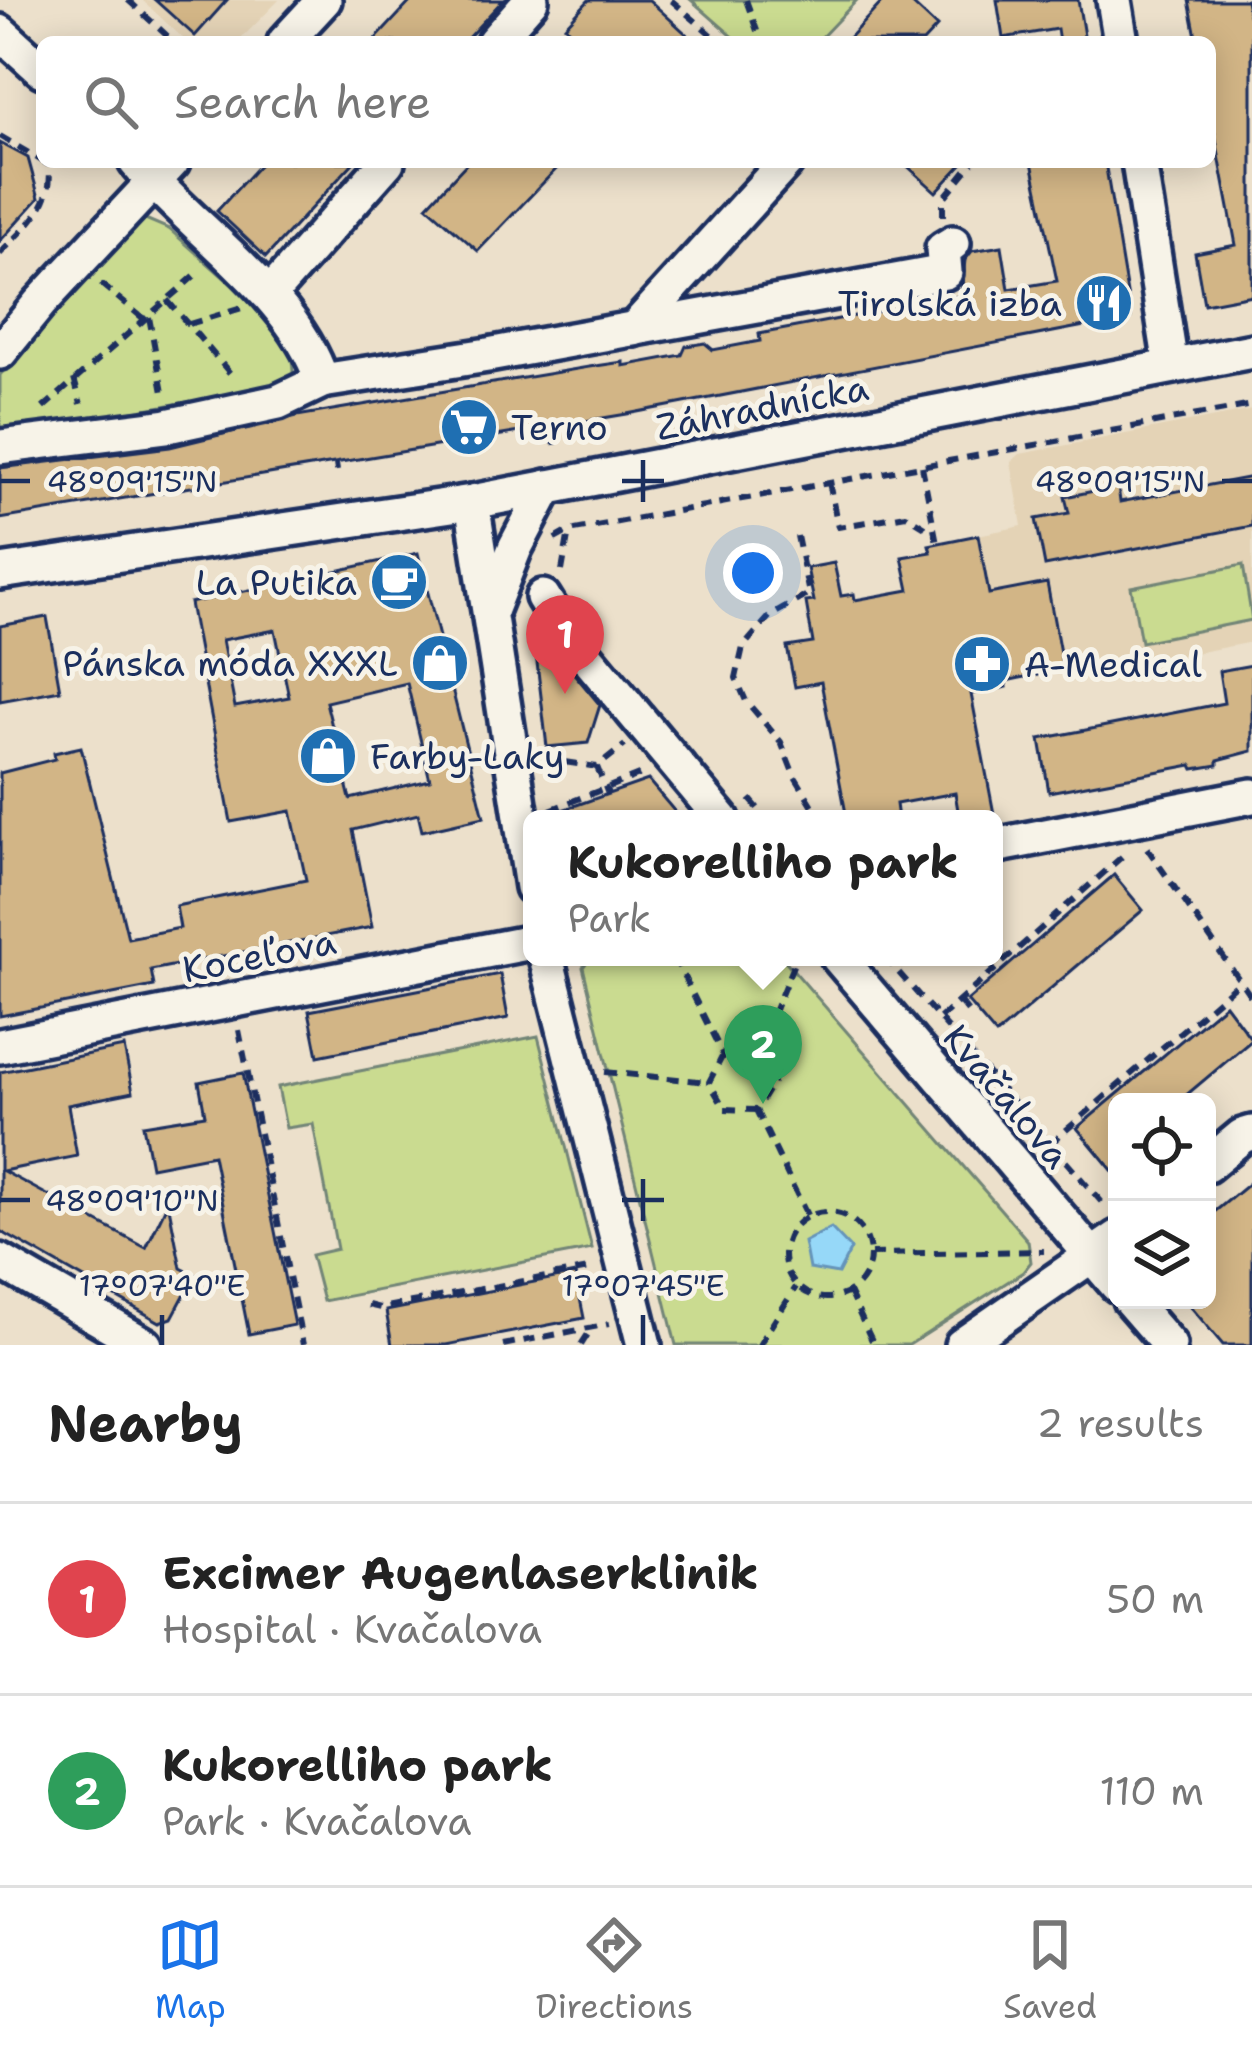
<!DOCTYPE html>
<meta charset="utf-8">
<style>
:root{--surface:#fff;--page:#f6f6f6;--text:#222;--muted:#767676;--line:#e0e0e0;--accent:#1a73e8}
body{margin:0;font-family:"Shantell Sans",sans-serif;background:var(--page);color:var(--text)}
.controls{position:absolute;right:36px;bottom:36px;display:grid;overflow:hidden;border-radius:18px;box-shadow:0 6px 30px #0003}
.controls button{width:108px;height:108px;display:grid;place-items:center;padding:0;border:0;border-bottom:3px solid var(--line);background:var(--surface);color:var(--text);font:60px sans-serif}
.you{position:absolute;left:753px;top:573px;width:42px;height:42px;margin:-30px;border:9px solid #fff;border-radius:50%;background:#1a73e8;box-shadow:0 0 0 18px #1a73e833}
.badge{display:grid;place-items:center;width:78px;height:78px;border-radius:50%;background:var(--accent);color:#fff;font-size:39px;font-weight:700}
.pin{position:absolute;translate:-50% -99px;filter:drop-shadow(0 3px 6px #0008)}
.pin::after{content:'';position:absolute;top:63px;width:42px;height:36px;background:inherit;clip-path:polygon(0 0,100% 0,50% 100%)}
.popup{position:absolute;left:523px;top:810px;width:480px;height:156px;box-sizing:border-box;display:grid;place-content:center;border-radius:18px;background:var(--surface);filter:drop-shadow(0 3px 9px #0005);font-size:39px;white-space:nowrap;color:var(--muted)}
.popup b{font-size:45px;color:var(--text)}
.popup::after{content:'';position:absolute;left:50%;top:100%;margin-left:-24px;border:24px solid transparent;border-top-color:var(--surface)}
.list{margin:0;padding:0;list-style:none}
h2{display:flex;justify-content:space-between;align-items:center;height:156px;margin:0;padding:0 48px;font-size:51px}
h2 small{font-size:39px;font-weight:400;color:var(--muted)}
.list li{display:grid;grid-template-columns:78px 1fr auto;gap:36px;align-items:center;box-sizing:border-box;height:192px;padding:0 48px;border-top:3px solid var(--line)}
.list b{display:block;font-size:45px;white-space:nowrap}
.list p{margin:0;font-size:39px;white-space:nowrap;color:var(--muted)}
.list em{font-size:39px;font-style:normal;color:var(--muted)}
.icon{flex:none;width:66px;height:66px;fill:none;stroke:currentColor;stroke-width:2;stroke-linecap:round;stroke-linejoin:round}
.map{position:relative;flex:none;width:1252px;height:1345px;overflow:hidden}
.search{position:absolute;background:var(--surface);box-shadow:0 6px 30px #0003;left:36px;right:36px;top:36px;height:132px;display:flex;align-items:center;gap:30px;box-sizing:border-box;padding:0 42px;border-radius:18px;color:var(--muted);font-size:45px}
.sheet{height:540px;background:var(--surface)}
nav{display:flex;justify-content:space-around;align-items:center;box-sizing:border-box;height:168px;border-top:3px solid var(--line);background:var(--surface);font-size:33px;color:var(--muted)}
nav a{display:grid;justify-items:center;gap:6px}
nav .on{color:var(--accent)}
.map>svg:first-child{display:block}
.built{fill:#e4d3b6}
.green{fill:#cadb90;stroke:#728577;stroke-width:3}
.water{fill:#96d8f8;stroke:#6594ba;stroke-width:3}
.building{fill:#d2b586;stroke:#1b2f5e;stroke-width:3;fill-rule:evenodd}
.lines{fill:none;stroke-linecap:round;stroke-linejoin:round}
.minor-casing{stroke:#1b2f5e;stroke-width:42}
.path{stroke:#1b2f5e;stroke-width:6;stroke-dasharray:12 9;stroke-linecap:butt}
.minor{stroke:#f7f3e8;stroke-width:33}
.ticks{fill:none;stroke:#1b2f5e;stroke-width:4.5}
.labels{text-anchor:middle;stroke-width:10;stroke-linejoin:round;paint-order:stroke}
.poi-label{font-size:36px;fill:#1b2f5e;stroke:#f7f3e8;text-anchor:end}
.street-label{font-size:36px;fill:#1b2f5e;stroke:#f7f3e8}
.ticks-label{font-size:30px;text-anchor:middle;fill:#1b2f5e;stroke:#f7f3e8;stroke-width:10;stroke-linejoin:round;paint-order:stroke}
</style>
<div class="map">
<svg width="1252" height="1345" viewBox="0 0 1252 1345">
<rect width="100%" height="100%" fill="#ece0cb"/>
<filter id="ink" filterUnits="userSpaceOnUse"><feTurbulence type="fractalNoise" baseFrequency=".00833" numOctaves="2"/><feDisplacementMap in="SourceGraphic" scale="24" xChannelSelector="R" yChannelSelector="G"/><feConvolveMatrix kernelMatrix="1 2 1 2 8 2 1 2 1" color-interpolation-filters="sRGB"/></filter>
<g filter="url(#ink)">
<g class="built">
<polygon points="142,0 279,0 238,42 187,42"/>
<polygon points="1252,410 1252,642 1065,678 1047,583 1016,589 992,608 978,535 1022,526 1011,462 1020,454"/>
</g>
<g class="green">
<polygon points="691,0 857,0 817,42 739,42"/>
<polygon points="143,218 169,229 264,313 283,336 292,359 294,384 8,432 0,428 0,375"/>
<polygon points="1243,565 1252,620 1141,642 1131,587"/>
<polygon points="591,957 782,957 1028,1241 1031,1262 1023,1272 909,1345 676,1345 583,967"/>
<polygon points="538,1036 592,1249 323,1301 311,1255 337,1249 313,1124 286,1128 278,1087"/>
</g>
<polygon class="water" points="831,1228 851,1249 838,1274 809,1269 804,1242"/>
<g class="building">
<polygon points="155,0 227,0 195,36"/>
<polygon points="412,0 503,0 464,42 373,42"/>
<polygon points="589,0 649,0 695,42 582,42 565,26"/>
<polygon points="884,0 908,0 937,27 923,42 845,42"/>
<polygon points="997,0 1078,0 1085,42 1059,42 1057,29 1003,38"/>
<polygon points="1189,0 1246,0 1252,30 1252,295 1204,304 1195,253 1236,245 1210,108 1210,42 1197,42"/>
<polygon points="0,143 28,158 39,198 0,241"/>
<polygon points="262,162 354,162 266,257 217,211"/>
<polygon points="468,162 563,162 478,251 427,206"/>
<polygon points="903,162 964,162 936,192"/>
<polygon points="1032,162 1105,162 1131,317 627,414 0,519 0,468 170,447 297,416 589,367 623,362 623,366 682,355 686,346 705,343 713,350 760,341 759,334 961,296 965,260 972,251 1002,246 1009,289 1057,281"/>
<polygon points="1252,477 1252,526 1045,566 1036,519 1069,513 1065,497 1118,486 1120,502"/>
<polygon points="978,535 989,594 1047,583 1063,669 1006,681 1007,687 971,694 995,819 959,816 955,793 896,804 898,819 847,819 821,682 795,687 787,647 813,643 806,602 814,601 807,568 834,563 841,596 854,594 855,600 909,590 902,557 931,552 929,545"/>
<path d="M418 553 484 817 422 831 418 814 353 830 372 927 151 970 154 986 0 1016V773L55 759 54 753 81 747 128 938 180 928 176 906 306 880 291 811 231 822 190 603ZM275 630 289 697 235 707 222 640ZM407 683 430 780 350 799 326 702Z"/>
<polygon points="47,617 60,690 0,701 0,626"/>
<polygon points="556,652 600,705 588,743 547,747 536,654"/>
<polygon points="1252,665 1252,751 1218,760 1218,765 1194,769 1192,765 1049,792 1040,739 1224,703 1219,671"/>
<polygon points="648,780 681,819 549,819 548,815"/>
<polygon points="1114,875 1143,910 996,1035 967,1001"/>
<polygon points="500,974 508,1018 318,1056 309,1011"/>
<polygon points="1225,1004 1252,1040 1178,1102 1117,1102 1117,1176 1077,1128"/>
<polygon points="124,1047 133,1092 68,1105 77,1156 3,1171 146,1248 168,1202 181,1268 195,1275 172,1318 160,1322 0,1231 0,1072"/>
<polygon points="243,1073 294,1325 249,1334 213,1155 151,1167 143,1125 205,1115 199,1082"/>
<polygon points="1252,1181 1252,1345 1223,1345 1185,1300 1207,1300 1207,1218"/>
<polygon points="575,1274 584,1318 446,1345 392,1345 386,1311"/>
</g>
<g class="lines">
<defs>
<g id="minor">
<polyline points="1114,0 1121,42"/>
<polyline points="0,32 42,70"/>
<polyline points="285,42 324,0"/>
<polyline points="494,42 531,0"/>
<path d="M136 162C194 231 295 296 322 381"/>
<polyline points="1139,162 1171,366"/>
<polyline points="270,294 387,162"/>
<polyline points="634,329 786,162"/>
<polyline points="0,352 40,303 172,162"/>
<polyline points="0,447 167,426 278,402 322,381 488,355 945,272 943,249 953,243"/>
<polyline points="472,502 532,887"/>
<polyline points="0,572 472,502 1252,351"/>
<polyline points="543,597 561,626 722,819"/>
<polyline points="491,609 515,548 547,487"/>
<polyline points="994,846 1252,796"/>
<polyline points="546,957 644,1345"/>
<polyline points="838,957 1117,1285"/>
<polyline points="0,1046 532,942"/>
<polyline points="1207,1165 1242,1136 1252,1133"/>
<polyline points="0,1261 145,1345"/>
<polyline points="1130,1300 1169,1345"/>
<polyline points="962,1345 1117,1238"/>
</g>
</defs>
<use href="#minor" class="minor-casing"/>
<g class="path">
<polyline points="128,0 174,42"/>
<polyline points="671,0 720,42"/>
<polyline points="746,0 761,42"/>
<polyline points="0,136 42,161"/>
<polyline points="943,216 943,199 973,162"/>
<path d="M0 254C26 226 55 206 49 165L44 162"/>
<polyline points="101,284 144,319"/>
<polyline points="167,300 235,379"/>
<polyline points="149,317 164,398"/>
<polyline points="189,324 242,308"/>
<polyline points="74,379 81,404"/>
<polyline points="43,408 200,271"/>
<polyline points="553,433 556,453"/>
<polyline points="336,464 337,471"/>
<polyline points="922,466 937,543"/>
<polyline points="829,482 838,527 906,515 935,533"/>
<polyline points="797,536 809,594 770,616 743,647 736,678 746,701 781,742 794,775 821,819"/>
<polyline points="555,539 569,531 1252,405"/>
<polyline points="562,571 569,531"/>
<polyline points="545,759 597,767 625,745"/>
<polyline points="597,767 608,794"/>
<polyline points="750,799 767,819"/>
<polyline points="550,810 644,773"/>
<polyline points="932,819 937,818"/>
<polyline points="1147,848 1252,998"/>
<polyline points="313,939 316,957"/>
<polyline points="674,957 723,1055"/>
<polyline points="885,957 1107,1208"/>
<polyline points="960,1002 969,1013 974,1009"/>
<polyline points="940,1018 1126,853"/>
<polyline points="239,1030 303,1345"/>
<polygon points="757,1054 773,1082 756,1110 725,1109 709,1082 723,1055"/>
<polyline points="757,1054 796,958"/>
<polyline points="605,1072 709,1082"/>
<polyline points="756,1110 807,1215"/>
<polyline points="1050,1144 1241,980"/>
<circle cx="827" cy="1255" r="43"/>
<polyline points="871,1254 1044,1251"/>
<polyline points="849,1292 874,1345"/>
<polyline points="368,1305 380,1308 594,1268"/>
<polyline points="503,1345 609,1324"/>
<polyline points="581,1345 592,1328"/>
<polyline points="759,1345 796,1287"/>
</g>
<use href="#minor" class="minor"/>
</g>
</g>
<path class="ticks" d="M643 460V502M0 481H30M622 481H664M1222 481H1252M643 1179V1221M0 1200H30M622 1200H664M162 1315V1345M643 1315V1345"/>
<defs>
<symbol id="restaurant-disc" viewBox="-11 -11 22 22"><circle r="9.5" fill="#1f6fb2" stroke="#f7f3e8"/><path d="M-5-6h1v4h1v-4h1v4h1v-4h1v5L-1.5 .5V6h-2V.5L-5-1ZM5-6V6H3V1.5H1.5Q1.5-4 5-6Z" fill="#fff"/></symbol>
<symbol id="supermarket-disc" viewBox="-11 -11 22 22"><circle r="9.5" fill="#1f6fb2" stroke="#f7f3e8"/><path d="M-6-5.5h2.5l.6 2H6L4.5 2H-2.5L-4.4-4H-6ZM-1.5 3.2a1.3 1.3 0 1 0 .1 0ZM3 3.2a1.3 1.3 0 1 0 .1 0Z" fill="#fff"/></symbol>
<symbol id="cafe-disc" viewBox="-11 -11 22 22"><circle r="9.5" fill="#1f6fb2" stroke="#f7f3e8"/><path d="M-5.5-4.5H6V0H3Q3 3.5 0 3.5H-2.5Q-5.5 3.5-5.5 0ZM3-3.2v2h1.7v-2ZM-6 4.5H4V6H-6Z" fill="#fff"/></symbol>
<symbol id="shop-disc" viewBox="-11 -11 22 22"><circle r="9.5" fill="#1f6fb2" stroke="#f7f3e8"/><path d="M-5-2.5h2.3a2.7 3.5 0 0 1 5.4 0H5L5.5 6h-11ZM-1.5-2.5h3a1.5 2.3 0 0 0-3 0Z" fill="#fff"/></symbol>
<symbol id="pharmacy-disc" viewBox="-11 -11 22 22"><circle r="9.5" fill="#1f6fb2" stroke="#f7f3e8"/><path d="M-2-6h4v4h4v4h-4v4h-4v-4h-4v-4h4Z" fill="#fff"/></symbol>
</defs>
<g fill-rule="evenodd">
<use href="#restaurant-disc" x="1071" y="270" width="66" height="66"/>
<use href="#supermarket-disc" x="436" y="394" width="66" height="66"/>
<use href="#cafe-disc" x="366" y="549" width="66" height="66"/>
<use href="#shop-disc" x="407" y="630" width="66" height="66"/>
<use href="#pharmacy-disc" x="949" y="631" width="66" height="66"/>
<use href="#shop-disc" x="295" y="723" width="66" height="66"/>
</g>
<g class="labels">
<g class="poi-label">
<text x="1062" y="316">Tirolská izba</text>
<text x="511" y="440" text-anchor="start">Terno</text>
<text x="357" y="595">La Putika</text>
<text x="398" y="676">Pánska móda XXXL</text>
<text x="1024" y="677" text-anchor="start">A-Medical</text>
<text x="370" y="769" text-anchor="start">Farby-Laky</text>
</g>
<g class="street-label">
<text transform="translate(762 407) rotate(-11)" y="13">Záhradnícka</text>
<text transform="translate(259 955) rotate(-11)" y="13">Koceľova</text>
<text transform="translate(1007 1096) rotate(50)" y="13">Kvačalova</text>
</g>
</g>
<g class="ticks-label">
<text x="132" y="492">48°09'15"N</text>
<text x="1120" y="492">48°09'15"N</text>
<text x="132" y="1211">48°09'10"N</text>
<text x="162" y="1296">17°07'40"E</text>
<text x="643" y="1296">17°07'45"E</text>
</g>
</svg>
<div class="controls">
<button><svg class="icon" aria-label="locate" viewBox="0 0 24 24"><circle cx="12" cy="12" r="6"/><path d="M12 2v4M12 18v4M2 12h4M18 12h4"/></svg></button>
<button><svg class="icon" aria-label="layers" viewBox="0 0 24 24"><path d="M12 4l9 5-9 5-9-5zM3 14l9 5 9-5"/></svg></button>
</div>
<div class="you"></div>
<div class="pin badge" style="left:565px;top:694px;background:#e0444e">1</div>
<div class="pin badge" style="left:763px;top:1104px;background:#2e9e5b">2</div>
<div class="popup"><b>Kukorelliho park</b>Park</div>
<div class="search"><svg class="icon" aria-label="search" viewBox="0 0 24 24"><circle cx="10" cy="10" r="6"/><path d="M15 15l6 6"/></svg>Search here</div>
</div>
<section class="sheet">
<h2>Nearby<small>2 results</small></h2>
<ul class="list">
<li><span class="badge" style="background:#e0444e">1</span><div><b>Excimer Augenlaserklinik</b><p>Hospital · Kvačalova</p></div><em>50 m</em></li>
<li><span class="badge" style="background:#2e9e5b">2</span><div><b>Kukorelliho park</b><p>Park · Kvačalova</p></div><em>110 m</em></li>
</ul>
</section>
<nav>
<a class="on"><svg class="icon" aria-label="map" viewBox="0 0 24 24"><path d="M3 6l6-2 6 2 6-2v14l-6 2-6-2-6 2zM9 4v14M15 6v14"/></svg>Map</a>
<a><svg class="icon" aria-label="directions" viewBox="0 0 24 24"><path d="M12 3l9 9-9 9-9-9zM9 14v-3h6M13 9l2 2-2 2"/></svg>Directions</a>
<a><svg class="icon" aria-label="saved" viewBox="0 0 24 24"><path d="M7 4h10v16l-5-4-5 4z"/></svg>Saved</a>
</nav>
